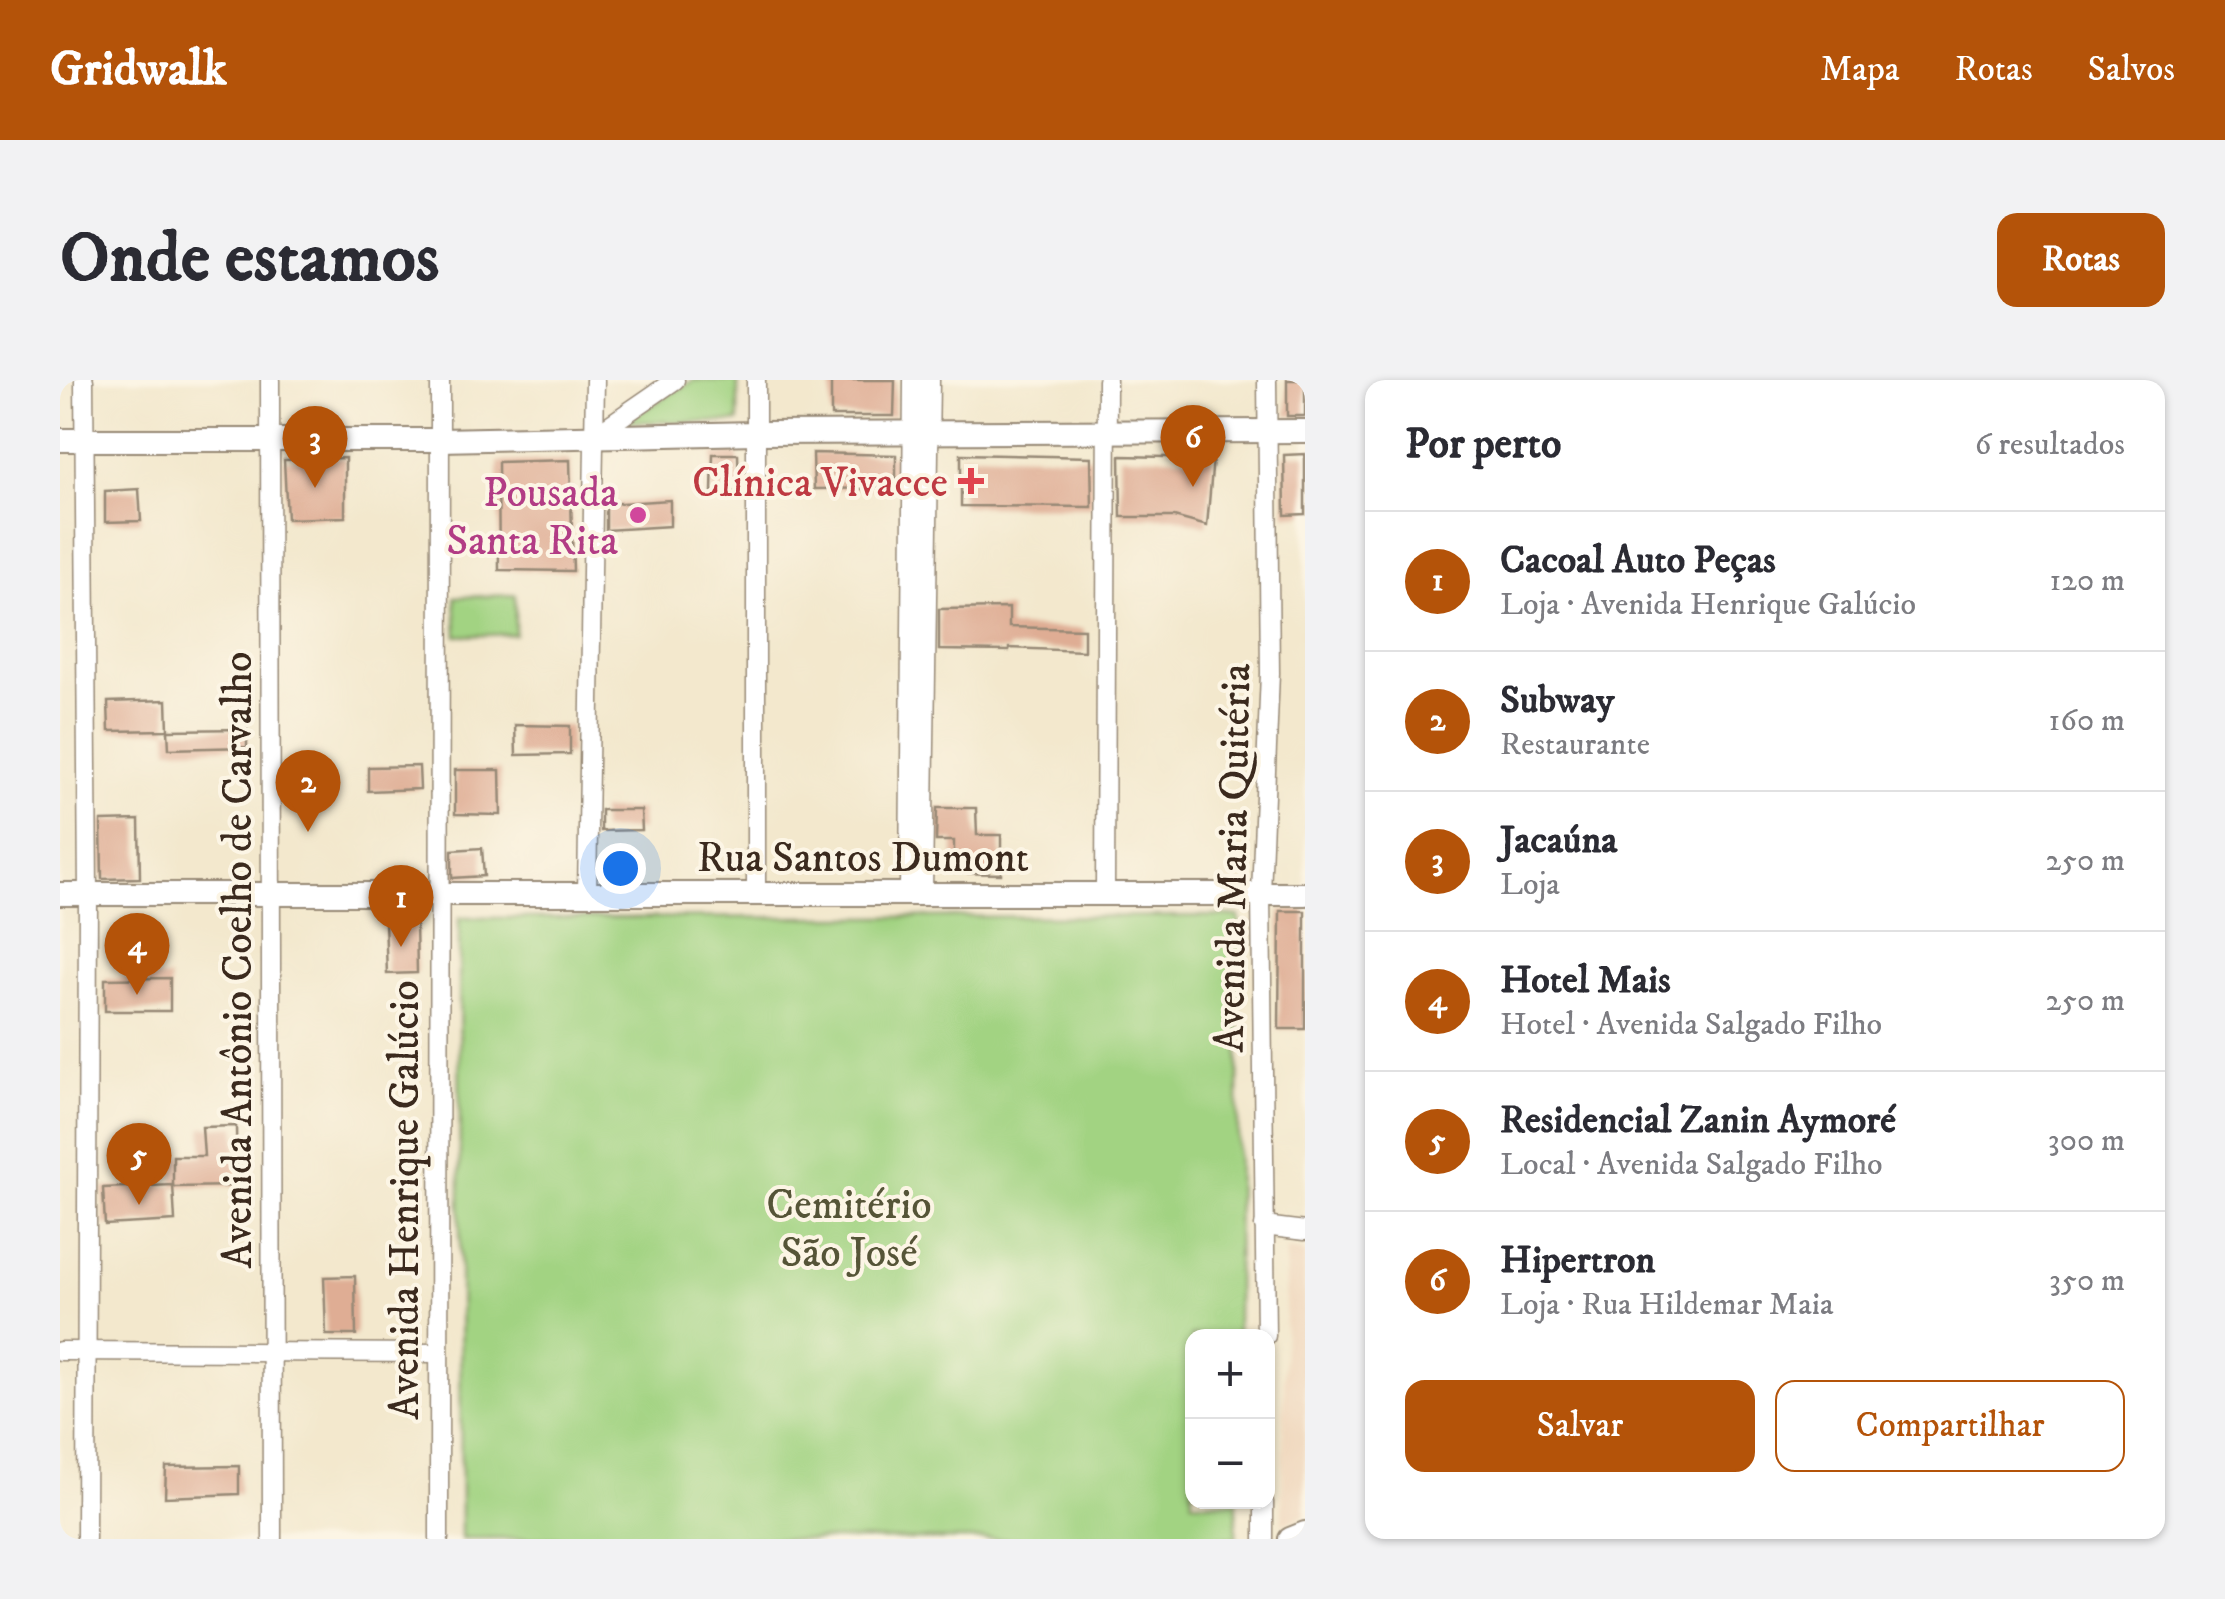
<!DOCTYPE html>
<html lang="pt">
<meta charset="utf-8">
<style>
:root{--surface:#fff;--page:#f2f2f3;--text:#2b2b33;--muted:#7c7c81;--line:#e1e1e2;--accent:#b45309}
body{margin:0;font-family:"IM FELL DW Pica",serif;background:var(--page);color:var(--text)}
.controls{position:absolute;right:30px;bottom:30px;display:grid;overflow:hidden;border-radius:20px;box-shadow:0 2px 8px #0004}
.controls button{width:90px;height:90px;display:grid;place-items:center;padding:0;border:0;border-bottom:2px solid var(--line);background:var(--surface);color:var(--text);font:50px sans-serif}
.you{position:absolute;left:560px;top:488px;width:35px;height:35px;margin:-25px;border:8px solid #fff;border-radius:50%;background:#1a73e8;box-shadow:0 0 0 15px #1a73e833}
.badge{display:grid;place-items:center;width:65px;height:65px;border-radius:50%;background:var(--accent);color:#fff;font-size:32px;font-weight:700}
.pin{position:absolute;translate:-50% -82px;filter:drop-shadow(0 2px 5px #0008)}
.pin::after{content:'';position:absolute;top:52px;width:35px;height:30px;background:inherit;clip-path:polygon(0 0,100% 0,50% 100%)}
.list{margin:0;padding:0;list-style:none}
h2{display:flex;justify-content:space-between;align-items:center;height:130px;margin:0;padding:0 40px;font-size:42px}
h2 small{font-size:32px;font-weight:400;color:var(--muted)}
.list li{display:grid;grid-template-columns:65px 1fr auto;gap:30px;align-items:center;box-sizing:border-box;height:140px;padding:0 40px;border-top:2px solid var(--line)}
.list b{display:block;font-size:38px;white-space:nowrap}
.list p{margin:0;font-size:32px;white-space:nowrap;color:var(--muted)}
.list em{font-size:32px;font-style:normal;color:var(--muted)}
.actions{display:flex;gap:20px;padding:30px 40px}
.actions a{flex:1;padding:22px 0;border:2px solid var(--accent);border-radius:20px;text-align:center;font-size:35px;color:var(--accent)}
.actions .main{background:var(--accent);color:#fff}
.map{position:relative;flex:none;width:1245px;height:1159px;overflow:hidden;border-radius:20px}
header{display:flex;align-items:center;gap:60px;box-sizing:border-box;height:140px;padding:0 50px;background:var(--accent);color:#fff}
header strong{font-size:48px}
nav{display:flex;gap:55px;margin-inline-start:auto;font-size:35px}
.intro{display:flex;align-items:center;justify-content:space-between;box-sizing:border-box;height:240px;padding:0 60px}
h1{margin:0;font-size:70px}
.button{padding:25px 45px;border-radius:20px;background:var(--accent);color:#fff;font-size:35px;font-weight:700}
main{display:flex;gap:60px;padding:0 60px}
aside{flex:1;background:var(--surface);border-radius:20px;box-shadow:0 2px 8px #0004}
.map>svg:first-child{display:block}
.built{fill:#efd6bb}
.green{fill:#a2d382;stroke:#6e7e50;stroke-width:2.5}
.building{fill:#dfad94}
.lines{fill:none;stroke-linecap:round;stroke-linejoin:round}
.minor-casing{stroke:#978976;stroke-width:21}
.major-casing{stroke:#978976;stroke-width:26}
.minor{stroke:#fff;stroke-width:18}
.major{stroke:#fff;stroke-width:22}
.health-dot{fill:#e0444e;stroke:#fcf5e5;stroke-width:4}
.hotel-dot{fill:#d1479c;stroke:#fcf5e5;stroke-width:4}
.labels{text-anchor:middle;stroke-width:8;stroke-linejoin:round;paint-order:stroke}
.health-label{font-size:42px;fill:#be3a42;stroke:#fcf5e5;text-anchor:end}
.hotel-label{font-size:42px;fill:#b23c85;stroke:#fcf5e5;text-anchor:end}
.street-label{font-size:42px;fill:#3b2a1e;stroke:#fcf5e5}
.park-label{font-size:42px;fill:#555437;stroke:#fcf5e5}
</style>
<header>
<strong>Gridwalk</strong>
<nav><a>Mapa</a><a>Rotas</a><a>Salvos</a></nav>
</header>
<div class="intro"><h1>Onde estamos</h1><a class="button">Rotas</a></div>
<main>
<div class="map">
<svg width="1245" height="1159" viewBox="0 0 1245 1159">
<rect width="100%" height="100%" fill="#fcf5e5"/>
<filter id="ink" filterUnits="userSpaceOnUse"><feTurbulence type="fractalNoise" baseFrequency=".01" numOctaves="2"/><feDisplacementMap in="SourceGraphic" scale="20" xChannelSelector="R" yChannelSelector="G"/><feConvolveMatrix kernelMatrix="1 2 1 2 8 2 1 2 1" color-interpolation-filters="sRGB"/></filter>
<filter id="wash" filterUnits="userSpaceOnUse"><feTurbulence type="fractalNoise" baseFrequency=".0048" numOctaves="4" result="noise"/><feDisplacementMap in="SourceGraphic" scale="40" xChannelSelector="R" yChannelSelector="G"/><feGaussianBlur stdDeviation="2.25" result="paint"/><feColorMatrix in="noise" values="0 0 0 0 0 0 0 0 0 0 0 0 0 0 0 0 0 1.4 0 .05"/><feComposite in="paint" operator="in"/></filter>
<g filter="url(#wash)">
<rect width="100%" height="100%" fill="#f3e8cd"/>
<polygon class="built" points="1226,870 1245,873 1245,1135 1222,1144"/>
<g class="green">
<polygon points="634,0 678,0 678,42 564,42"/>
<polygon points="455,215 455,254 397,256 395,217"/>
<polygon points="1179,536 1177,956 1132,956 1132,1122 1177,1122 1176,1159 401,1159 399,538"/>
</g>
<g id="blocks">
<g class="building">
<polygon points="771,0 835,0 834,36 771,36"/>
<rect x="1227" y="0" width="18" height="36"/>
<polygon points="753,73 836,75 836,108 754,109"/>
<polygon points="653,74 678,74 679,112 652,112"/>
<polygon points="901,74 1031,77 1032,127 901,126"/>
<polygon points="1245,74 1245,134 1225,135 1224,75"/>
<polygon points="1060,76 1153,78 1147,146 1114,137 1061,137"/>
<polygon points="285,78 285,137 227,139 224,80"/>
<polygon points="510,80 513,191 439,190 438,82"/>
<polygon points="79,109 81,141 45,142 45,111"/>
<polygon points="610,120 610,146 546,150 546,124"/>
<polygon points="949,228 949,247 1024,249 1024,271 949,268 949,271 879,270 879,229"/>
<polygon points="107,320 108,350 49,351 48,322"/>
<polygon points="455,345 510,346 510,374 456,375"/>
<polygon points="187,349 187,367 109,369 108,350"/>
<polygon points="359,386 360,409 308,411 308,387"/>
<polygon points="395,390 440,390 441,435 395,434"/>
<polygon points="877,428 916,428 917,455 941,455 941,494 894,493 894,461 876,461"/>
<polygon points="541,430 581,430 582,450 541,451"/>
<polygon points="79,440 80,498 42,499 41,441"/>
<polygon points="422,468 424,496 392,498 392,470"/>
<polygon points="1220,531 1245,531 1245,649 1219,649"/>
<polygon points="325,541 356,541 357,593 327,594"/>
<polygon points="110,598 110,631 45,631 45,599"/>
<polygon points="176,746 177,806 113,807 113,776 144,776 142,747"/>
<polygon points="113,805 115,841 45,845 43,808"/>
<polygon points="295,896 296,955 266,955 264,897"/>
<polygon points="179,1086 179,1114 105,1117 106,1087"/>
</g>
</g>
</g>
<g filter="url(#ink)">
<use href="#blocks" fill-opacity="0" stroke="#978976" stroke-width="2.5"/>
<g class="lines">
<defs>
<g id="minor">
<polyline points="24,0 28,514 26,1159"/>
<polyline points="210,0 212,1159"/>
<polyline points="535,55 615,0"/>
<polyline points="696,512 696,0"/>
<polyline points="849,512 853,0"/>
<polyline points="863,512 870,0"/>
<polyline points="527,514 535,0"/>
<polyline points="1045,514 1047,0"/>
<polyline points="1204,846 1245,851"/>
<polyline points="1206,956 1201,514 1210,293 1207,0"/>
<polyline points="0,971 378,973"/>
<polyline points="379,1159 380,0"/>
<polyline points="1204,1159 1204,1122"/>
</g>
<g id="major">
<polyline points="0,60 380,60 696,53 1245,51"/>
<polyline points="0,514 1245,514"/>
<polyline points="1230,1159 1245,1153"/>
</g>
</defs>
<use href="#minor" class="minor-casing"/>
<use href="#major" class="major-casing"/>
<use href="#minor" class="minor"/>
<use href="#major" class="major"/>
</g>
</g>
<path class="health-dot" d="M906 86h10v10h10v10h-10v10h-10v-10h-10v-10h10z"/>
<circle class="hotel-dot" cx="578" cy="135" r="10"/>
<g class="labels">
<g class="health-label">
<text x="888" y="116">Clínica Vivacce</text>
</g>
<g class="hotel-label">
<text x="558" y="126">Pousada<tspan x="558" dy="48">Santa Rita</tspan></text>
</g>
<g class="street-label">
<text x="803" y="491">Rua Santos Dumont</text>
<text transform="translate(1171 478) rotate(-89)" y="15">Avenida Maria Quitéria</text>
<text transform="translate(176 580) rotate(-90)" y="15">Avenida Antônio Coelho de Carvalho</text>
<text transform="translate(343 820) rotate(-90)" y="15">Avenida Henrique Galúcio</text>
</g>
<g class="park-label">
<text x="789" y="838">Cemitério<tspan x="789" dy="48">São José</tspan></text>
</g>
</g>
</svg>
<div class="controls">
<button>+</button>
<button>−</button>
</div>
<div class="you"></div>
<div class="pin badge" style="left:341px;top:567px">1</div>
<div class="pin badge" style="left:248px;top:452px">2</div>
<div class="pin badge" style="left:255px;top:108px">3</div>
<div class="pin badge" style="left:77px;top:615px">4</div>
<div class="pin badge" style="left:79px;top:825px">5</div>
<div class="pin badge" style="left:1133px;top:107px">6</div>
</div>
<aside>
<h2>Por perto<small>6 resultados</small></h2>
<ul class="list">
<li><span class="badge">1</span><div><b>Cacoal Auto Peças</b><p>Loja · Avenida Henrique Galúcio</p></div><em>120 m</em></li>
<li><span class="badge">2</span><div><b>Subway</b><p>Restaurante</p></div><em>160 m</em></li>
<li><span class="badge">3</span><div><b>Jacaúna</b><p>Loja</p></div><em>250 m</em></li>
<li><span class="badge">4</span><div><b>Hotel Mais</b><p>Hotel · Avenida Salgado Filho</p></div><em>250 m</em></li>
<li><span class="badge">5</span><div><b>Residencial Zanin Aymoré</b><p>Local · Avenida Salgado Filho</p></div><em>300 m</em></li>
<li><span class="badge">6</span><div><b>Hipertron</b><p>Loja · Rua Hildemar Maia</p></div><em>350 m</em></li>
</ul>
<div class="actions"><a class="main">Salvar</a><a>Compartilhar</a></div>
</aside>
</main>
